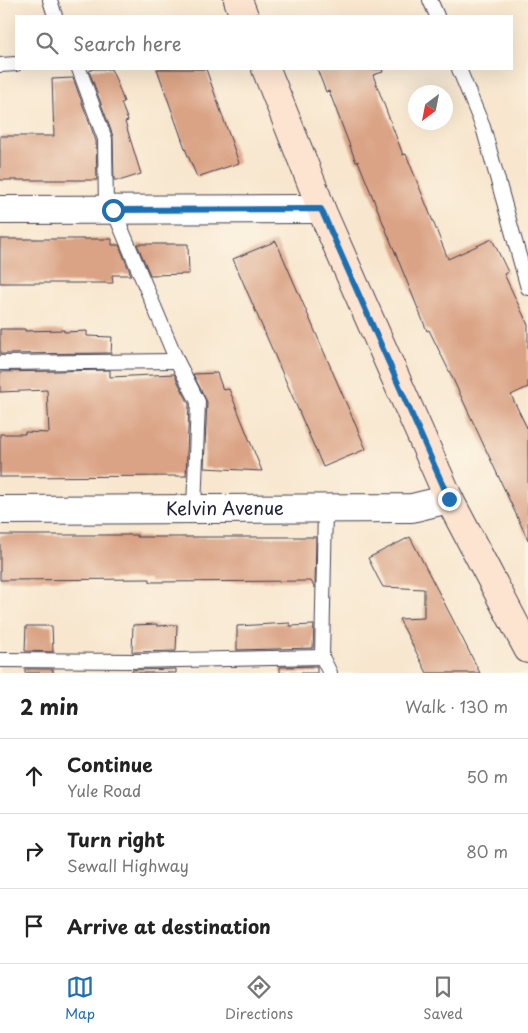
<!DOCTYPE html>
<meta charset="utf-8">
<style>
:root{--surface:#fff;--page:#f6f6f6;--text:#222;--muted:#767676;--line:#e0e0e0;--accent:#1f6fb2}
body{margin:0;font-family:"Playpen Sans",sans-serif;background:var(--page);color:var(--text)}
.compass{position:absolute;left:408px;top:85px;width:45px;height:45px;border-radius:50%;background:var(--surface);box-shadow:0 5px 20px #0002;rotate:212deg}
.stop{position:absolute;width:15px;height:15px;margin:-11px;border:4px solid #1f6fb2;border-radius:50%;background:#fff}
.stop.end{background:#1f6fb2;border-color:#fff;box-shadow:0 1px 5px #0008}
.list{margin:0;padding:0;list-style:none}
h2{display:flex;justify-content:space-between;align-items:center;height:65px;margin:0;padding:0 20px;font-size:21px}
h2 small{font-size:16px;font-weight:400;color:var(--muted)}
.list li{display:grid;grid-template-columns:32px 1fr auto;gap:15px;align-items:center;box-sizing:border-box;height:75px;padding:0 20px;border-top:1px solid var(--line)}
.list b{display:block;font-size:19px;white-space:nowrap}
.list p{margin:0;font-size:16px;white-space:nowrap;color:var(--muted)}
.list em{font-size:16px;font-style:normal;color:var(--muted)}
.icon{flex:none;width:28px;height:28px;fill:none;stroke:currentColor;stroke-width:2;stroke-linecap:round;stroke-linejoin:round}
.map{position:relative;flex:none;width:528px;height:673px;overflow:hidden}
.search{position:absolute;background:var(--surface);box-shadow:0 5px 20px #0002;left:15px;right:15px;top:15px;height:55px;display:flex;align-items:center;gap:12px;box-sizing:border-box;padding:0 18px;border-radius:0px;color:var(--muted);font-size:19px}
.sheet{height:290px;background:var(--surface)}
nav{display:flex;justify-content:space-around;align-items:center;box-sizing:border-box;height:70px;border-top:1px solid var(--line);background:var(--surface);font-size:14px;color:var(--muted)}
nav a{display:grid;justify-items:center;gap:2px}
nav .on{color:var(--accent)}
.map>svg:first-child{display:block}
.building{fill:#daa385}
.lines{fill:none;stroke-linecap:round;stroke-linejoin:round}
.lane-casing{stroke:#423f51;stroke-width:16}
.street-casing{stroke:#423f51;stroke-width:30}
.secondary-casing{stroke:#423f51;stroke-width:30}
.lane{stroke:#fff;stroke-width:14}
.street{stroke:#fff;stroke-width:28}
.secondary{stroke:#fde4d1;stroke-width:28}
.route{stroke:#1f6fb2;stroke-width:6}
.labels{text-anchor:middle;stroke-width:4;stroke-linejoin:round;paint-order:stroke}
.street-label{font-size:18px;fill:#22223b;stroke:#fcf5e5}
</style>
<div class="map">
<svg width="528" height="673" viewBox="0 0 528 673">
<rect width="100%" height="100%" fill="#fcf5e5"/>
<filter id="ink" filterUnits="userSpaceOnUse"><feTurbulence type="fractalNoise" baseFrequency=".02" numOctaves="2"/><feDisplacementMap in="SourceGraphic" scale="10" xChannelSelector="R" yChannelSelector="G"/><feConvolveMatrix kernelMatrix="1 2 1 2 8 2 1 2 1" color-interpolation-filters="sRGB"/></filter>
<filter id="wash" filterUnits="userSpaceOnUse"><feTurbulence type="fractalNoise" baseFrequency=".0096" numOctaves="4" result="noise"/><feDisplacementMap in="SourceGraphic" scale="20" xChannelSelector="R" yChannelSelector="G"/><feGaussianBlur stdDeviation="1.12" result="paint"/><feColorMatrix in="noise" values="0 0 0 0 0 0 0 0 0 0 0 0 0 0 0 0 0 1.4 0 .05"/><feComposite in="paint" operator="in"/></filter>
<g filter="url(#wash)">
<rect width="100%" height="100%" fill="#f8e6ce"/>
<g id="blocks">
<g class="building">
<polygon points="93,69 111,69 116,80 124,102 121,103 128,121 125,122 141,174 122,180 114,180 113,136 89,71"/>
<polygon points="157,69 206,69 239,163 197,177 186,151"/>
<polygon points="317,69 382,69 383,72 373,75 403,155 406,154 448,259 492,239 508,272 504,274 528,325 528,387 511,395 528,430 528,540 452,377 429,330 427,331 358,161 356,162 329,91 326,92"/>
<polygon points="73,78 96,141 97,180 0,180 0,136 54,136 52,79"/>
<polygon points="0,239 112,239 112,245 119,245 131,275 112,275 113,283 0,283"/>
<polygon points="276,241 366,449 323,467 233,259"/>
<polygon points="137,244 188,244 189,274 150,275"/>
<polygon points="0,329 25,329 25,331 64,330 64,332 87,331 87,336 112,337 111,353 0,354"/>
<polygon points="110,370 110,377 174,374 189,404 186,476 0,477 0,434 25,434 25,432 49,433 47,390 0,392 0,372"/>
<polygon points="217,373 223,390 229,389 262,471 204,468 207,402 193,374"/>
<polygon points="0,535 137,535 137,537 316,537 315,588 311,581 150,582 150,579 0,580"/>
<polygon points="410,537 450,614 480,673 427,673 399,619 424,618 424,589 383,587 378,578 368,558"/>
<polygon points="290,623 290,626 314,625 313,648 237,650 237,626"/>
<polygon points="157,624 157,626 177,625 176,651 132,652 133,625"/>
<polygon points="26,626 52,626 53,652 25,651"/>
<polygon points="317,666 317,673 280,673 280,667"/>
<rect x="25" y="669" width="28" height="4"/>
<polygon points="176,669 176,673 132,673 132,670"/>
</g>
</g>
</g>
<g filter="url(#ink)">
<use href="#blocks" fill-opacity="0" stroke="#423f51" stroke-width="1"/>
<g class="lines">
<defs>
<g id="lane">
<polyline points="50,0 55,16"/>
<polyline points="430,0 437,16"/>
<polyline points="0,65 16,64"/>
<polyline points="79,69 105,139 106,209"/>
<polyline points="459,69 483,127 528,288"/>
<polyline points="113,209 177,361 198,402 194,509"/>
<polyline points="0,363 177,361"/>
<polyline points="325,508 322,657 330,673"/>
<polyline points="0,660 134,661 322,657"/>
</g>
<g id="street">
<polyline points="0,210 321,209"/>
<path id="s1" d="M0 510 412 508 449 499"/>
</g>
<g id="secondary">
<polyline points="238,0 244,16"/>
<polyline points="266,69 315,192 321,209 449,499 528,649"/>
</g>
</defs>
<use href="#lane" class="lane-casing"/>
<use href="#street" class="street-casing"/>
<use href="#secondary" class="secondary-casing"/>
<use href="#lane" class="lane"/>
<use href="#street" class="street"/>
<use href="#secondary" class="secondary"/>
</g>
</g>
<g class="lines" filter="url(#ink)">
<polyline class="route" points="113,210 321,209 449,499"/>
</g>
<g class="labels">
<g class="street-label">
<text dy="6" stroke="none"><textPath href="#s1" startOffset="225">Kelvin Avenue</textPath></text>
</g>
</g>
</svg>
<svg class="compass" viewBox="-18 -18 36 36"><path d="M0-13l5 13h-10z" fill="#e53935"/><path d="M0 13l5-13h-10z" fill="#767676"/></svg>
<div class="stop" style="left:113px;top:210px"></div>
<div class="stop end" style="left:449px;top:499px"></div>
<div class="search"><svg class="icon" aria-label="search" viewBox="0 0 24 24"><circle cx="10" cy="10" r="6"/><path d="M15 15l6 6"/></svg>Search here</div>
</div>
<section class="sheet">
<h2>2 min<small>Walk · 130 m</small></h2>
<ul class="list">
<li><svg class="icon" aria-label="ahead" viewBox="0 0 24 24"><path d="M12 20V5M6 11l6-6 6 6"/></svg><div><b>Continue</b><p>Yule Road</p></div><em>50 m</em></li>
<li><svg class="icon" aria-label="right" viewBox="0 0 24 24"><path d="M7 20v-9h11M14 6l5 5-5 5"/></svg><div><b>Turn right</b><p>Sewall Highway</p></div><em>80 m</em></li>
<li><svg class="icon" aria-label="arrive" viewBox="0 0 24 24"><path d="M6 21V4h12l-3 4 3 4H6"/></svg><div><b>Arrive at destination</b></div></li>
</ul>
</section>
<nav>
<a class="on"><svg class="icon" aria-label="map" viewBox="0 0 24 24"><path d="M3 6l6-2 6 2 6-2v14l-6 2-6-2-6 2zM9 4v14M15 6v14"/></svg>Map</a>
<a><svg class="icon" aria-label="directions" viewBox="0 0 24 24"><path d="M12 3l9 9-9 9-9-9zM9 14v-3h6M13 9l2 2-2 2"/></svg>Directions</a>
<a><svg class="icon" aria-label="saved" viewBox="0 0 24 24"><path d="M7 4h10v16l-5-4-5 4z"/></svg>Saved</a>
</nav>
